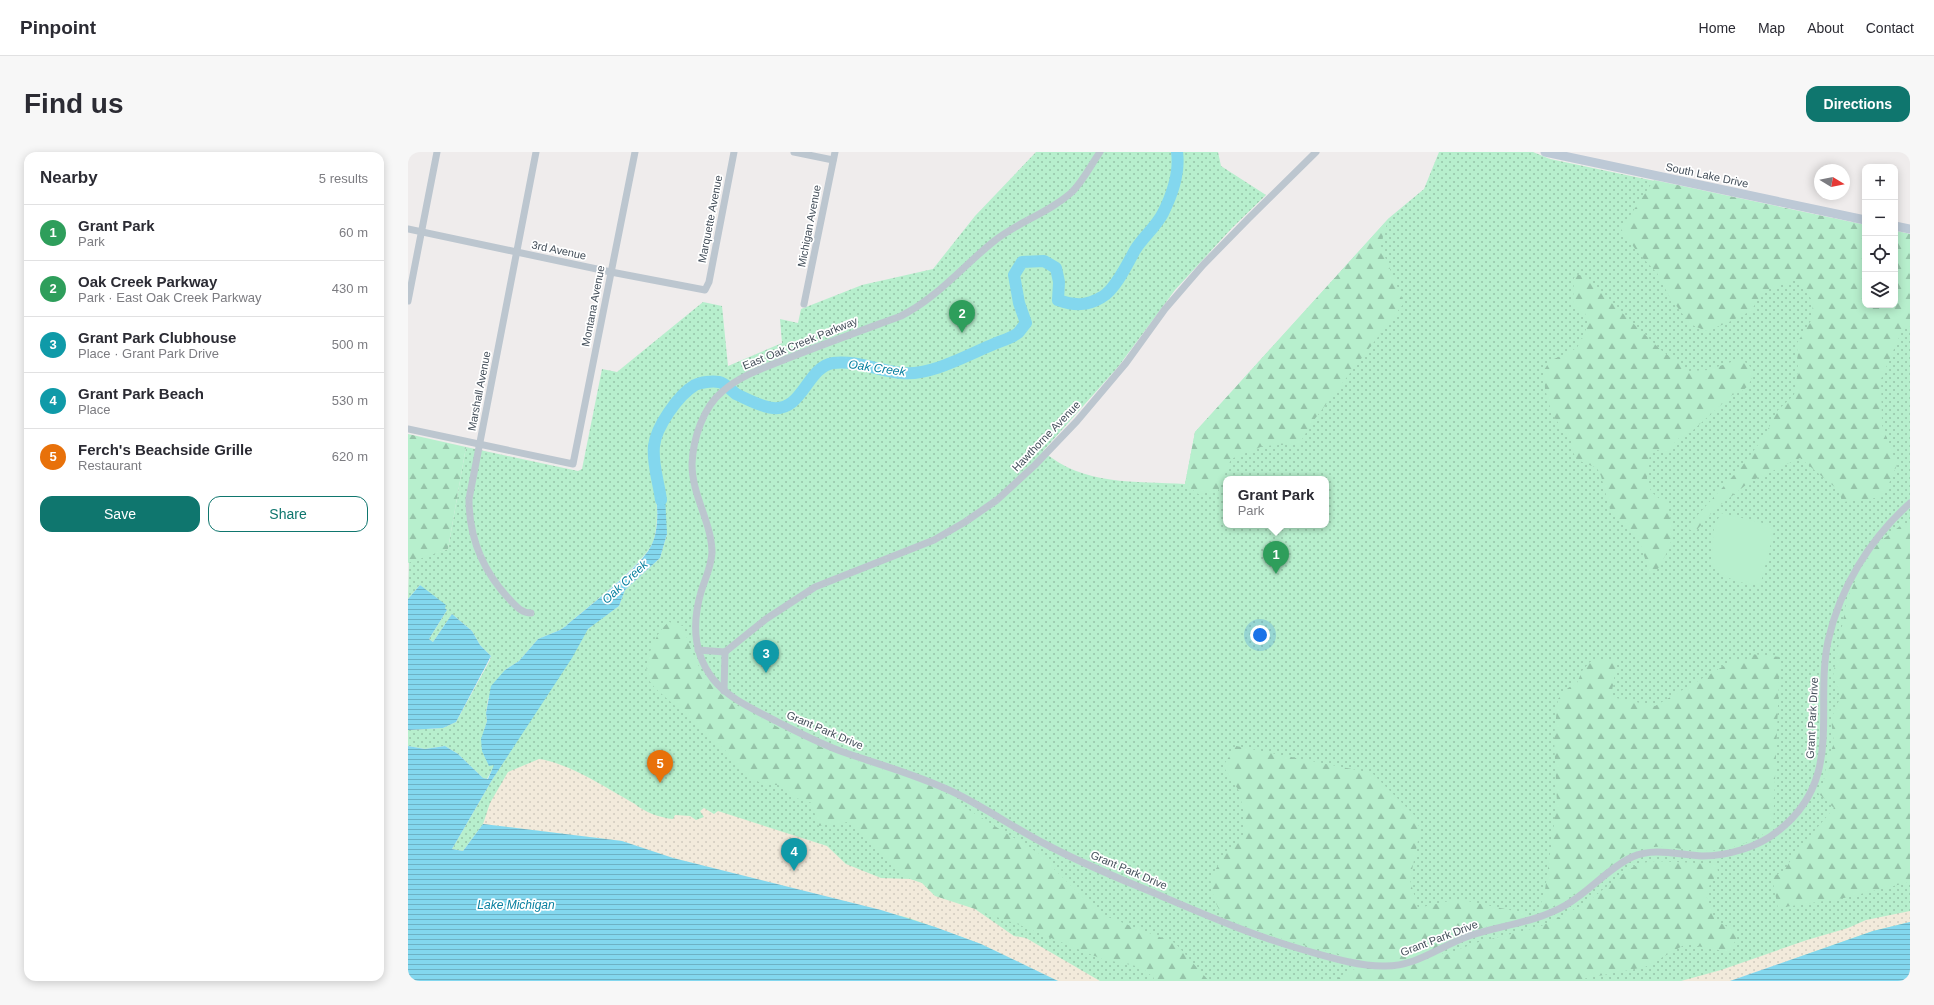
<!DOCTYPE html>
<meta charset="utf-8">
<style>
:root{--surface:#fff;--page:#f7f7f7;--text:#2b2b33;--muted:#7c7c81;--line:#e1e1e2;--accent:#0f766e}
body{margin:0;font-family:Helvetica,sans-serif;background:var(--page);color:var(--text)}
.controls{position:absolute;right:12px;top:12px;display:grid;overflow:hidden;border-radius:8px;box-shadow:0 2px 10px #0003}
.controls button{width:36px;height:36px;display:grid;place-items:center;padding:0;border:0;border-bottom:1px solid var(--line);background:var(--surface);color:var(--text);font:20px sans-serif}
.compass{position:absolute;left:1406px;top:12px;width:36px;height:36px;border-radius:50%;background:var(--surface);box-shadow:0 2px 10px #0003;rotate:100deg}
.you{position:absolute;left:852px;top:483px;width:14px;height:14px;margin:-10px;border:3px solid #fff;border-radius:50%;background:#1a73e8;box-shadow:0 0 0 6px #1a73e833}
.badge{display:grid;place-items:center;width:26px;height:26px;border-radius:50%;background:var(--accent);color:#fff;font-size:13px;font-weight:700}
.pin{position:absolute;translate:-50% -33px;filter:drop-shadow(0 1px 2px #0008)}
.pin::after{content:'';position:absolute;top:21px;width:14px;height:12px;background:inherit;clip-path:polygon(0 0,100% 0,50% 100%)}
.popup{position:absolute;left:815px;top:324px;width:106px;height:52px;box-sizing:border-box;display:grid;place-content:center;border-radius:8px;background:var(--surface);filter:drop-shadow(0 1px 3px #0005);font-size:13px;white-space:nowrap;color:var(--muted)}
.popup b{font-size:15px;color:var(--text)}
.popup::after{content:'';position:absolute;left:50%;top:100%;margin-left:-8px;border:8px solid transparent;border-top-color:var(--surface)}
.list{margin:0;padding:0;list-style:none}
h2{display:flex;justify-content:space-between;align-items:center;height:52px;margin:0;padding:0 16px;font-size:17px}
h2 small{font-size:13px;font-weight:400;color:var(--muted)}
.list li{display:grid;grid-template-columns:26px 1fr auto;gap:12px;align-items:center;box-sizing:border-box;height:56px;padding:0 16px;border-top:1px solid var(--line)}
.list b{display:block;font-size:15px;white-space:nowrap}
.list p{margin:0;font-size:13px;white-space:nowrap;color:var(--muted)}
.list em{font-size:13px;font-style:normal;color:var(--muted)}
.actions{display:flex;gap:8px;padding:12px 16px}
.actions a{flex:1;padding:9px 0;border:1px solid var(--accent);border-radius:12px;text-align:center;font-size:14px;color:var(--accent)}
.actions .main{background:var(--accent);color:#fff}
.icon{flex:none;width:22px;height:22px;fill:none;stroke:currentColor;stroke-width:2;stroke-linecap:round;stroke-linejoin:round}
.map{position:relative;flex:none;width:1502px;height:829px;overflow:hidden;border-radius:12px}
header{display:flex;align-items:center;gap:24px;box-sizing:border-box;height:56px;padding:0 20px;background:var(--surface);border-bottom:1px solid var(--line)}
header strong{font-size:19px}
nav{display:flex;gap:22px;margin-inline-start:auto;font-size:14px}
.intro{display:flex;align-items:center;justify-content:space-between;box-sizing:border-box;height:96px;padding:0 24px}
h1{margin:0;font-size:28px}
.button{padding:10px 18px;border-radius:12px;background:var(--accent);color:#fff;font-size:14px;font-weight:700}
main{display:flex;gap:24px;padding:0 24px}
aside{flex:1;background:var(--surface);border-radius:12px;box-shadow:0 2px 10px #0003}
.map>svg:first-child{display:block}
.grass{fill:url(#grass-dots);fill-rule:evenodd}
.forest{fill:url(#forest-firs)}
.sand{fill:url(#sand-dots)}
.pitch{fill:#b7efcd}
.water{fill:url(#water-rules)}
.lines{fill:none;stroke-linecap:round;stroke-linejoin:round}
.river{stroke:#83d7ee;stroke-width:12}
.street{stroke:#bcc6cf;stroke-width:7}
.secondary{stroke:#bdc9d6;stroke-width:9}
.labels{text-anchor:middle;stroke-width:3.5;stroke-linejoin:round;paint-order:stroke}
.street-label{font-size:11px;fill:#444f5a;stroke:#fff}
.water-label{font-size:12px;font-style:italic;fill:#0880a0;stroke:#fff}
</style>
<header>
<strong>Pinpoint</strong>
<nav><a>Home</a><a>Map</a><a>About</a><a>Contact</a></nav>
</header>
<div class="intro"><h1>Find us</h1><a class="button">Directions</a></div>
<main>
<aside>
<h2>Nearby<small>5 results</small></h2>
<ul class="list">
<li><span class="badge" style="background:#2e9e5b">1</span><div><b>Grant Park</b><p>Park</p></div><em>60 m</em></li>
<li><span class="badge" style="background:#2e9e5b">2</span><div><b>Oak Creek Parkway</b><p>Park · East Oak Creek Parkway</p></div><em>430 m</em></li>
<li><span class="badge" style="background:#0f9aa8">3</span><div><b>Grant Park Clubhouse</b><p>Place · Grant Park Drive</p></div><em>500 m</em></li>
<li><span class="badge" style="background:#0f9aa8">4</span><div><b>Grant Park Beach</b><p>Place</p></div><em>530 m</em></li>
<li><span class="badge" style="background:#e8710a">5</span><div><b>Ferch's Beachside Grille</b><p>Restaurant</p></div><em>620 m</em></li>
</ul>
<div class="actions"><a class="main">Save</a><a>Share</a></div>
</aside>
<div class="map">
<svg width="1502" height="829" viewBox="0 0 1502 829">
<defs>
<pattern id="grass-dots" width="8" height="8" patternUnits="userSpaceOnUse"><rect width="8" height="8" fill="#b7efcd"/><path d="M2 2h.1M6 6h.1" fill="none" stroke="#96c4a9" stroke-width="1.8" stroke-linecap="round"/></pattern>
<pattern id="forest-firs" width="22" height="20" patternUnits="userSpaceOnUse"><rect width="22" height="20" fill="#b7efcd"/><path d="M5 1l3.5 6h-7zM16 11l3.5 6h-7z" fill="#96c4a9"/></pattern>
<pattern id="sand-dots" width="8" height="8" patternUnits="userSpaceOnUse"><rect width="8" height="8" fill="#f2eadb"/><path d="M2 2h.1M6 6h.1" fill="none" stroke="#d1cabe" stroke-width="1.8" stroke-linecap="round"/></pattern>
<pattern id="water-rules" width="6" height="5" patternUnits="userSpaceOnUse"><rect width="6" height="5" fill="#83d7ee"/><path d="M0 2.5h6" fill="none" stroke="#6db1c4"/></pattern>
</defs>
<rect width="100%" height="100%" fill="#efecec"/>
<path class="grass" d="M628 0H810L813 14 858 43 824 76 767 138 710 215 635 299C674 334 728 329 777 332L787 280 981 66 1016 37 1031 0H1125L1142 7 1457 73V153H1487V79L1502 82V770L1353 817 1322 829H650L573 792 473 758 265 706 214 689 75 672 55 699 44 697 84 628 174 486 180 477 190 469 211 454 217 438 252 406 259 382 247 332C249 351 251 372 245 390 237 411 177 457 158 474L152 478 130 487 111 509 97 518 80 547 78 561 79 569 76 578 87 613 79 627 75 626 50 602 37 594 17 597 0 594V578L35 576 48 570 82 508 83 504 72 493 64 479 44 462 25 490 21 487 39 458 12 433 0 447 1 409 40 397 58 295 170 319 174 317 194 217 209 220 295 150 314 154 320 214 374 191 372 167 390 171 393 157 454 133 525 117 567 64ZM818 327H918V373H818Z"/>
<g class="forest">
<polygon points="1246,28 1457,73 1457,153 1487,153 1487,79 1502,82 1502,175 1496,174 1473,227 1474,273 1489,313 1475,345 1435,350 1429,337 1392,306 1343,329 1306,358 1287,380 1278,376 1334,314 1356,285 1370,258 1386,243 1390,218 1389,191 1404,167 1405,149 1388,128 1355,139 1343,159 1319,171 1298,179 1282,172 1261,144 1249,121 1230,101 1213,77"/>
<polygon points="981,66 972,93 996,151 906,268 891,292 855,294 823,307 810,339 790,342 777,332 787,280"/>
<path d="M1169 123H1175L1253 198 1281 219 1300 218 1329 208 1339 211 1344 217V226L1340 234 1333 240 1324 243 1283 280 1268 288 1262 301 1249 298 1243 300C1239 313 1235 333 1247 343 1251 347 1256 349 1260 353 1264 375 1268 386 1256 406 1253 411 1252 416 1247 419H1241L1232 391 1222 377 1203 361 1193 324 1189 316 1169 308 1164 298 1163 289 1144 262 1137 237 1136 218 1142 209 1169 196 1180 173 1177 161 1168 159 1165 152 1166 126Z"/>
<polygon points="0,282 58,295 40,397 0,411"/>
<polygon points="1496,371 1502,373 1502,730 1436,746 1370,756 1364,725 1376,719 1386,703 1426,656 1410,641 1415,631 1419,610 1426,591 1423,567 1433,544 1425,524 1439,447 1453,416 1470,391"/>
<path d="M261 470 275 474C281 493 288 512 300 529 312 545 331 555 349 564 390 587 432 604 477 618 500 625 532 632 548 650L640 707 646 717 692 762 767 791 801 829H745L746 826 733 815 694 807 609 772 527 744 514 731 502 727 492 719 440 670 410 674 404 651 388 646 380 638 370 633H357L341 625 328 615 319 600 247 536C245 533 239 527 239 523 236 508 249 478 261 470Z"/>
<path d="M1343 502 1372 505 1365 676C1345 690 1322 699 1297 699 1275 699 1252 690 1230 698 1211 704 1196 721 1180 732 1165 744 1148 754 1130 761L1137 738 1149 651 1146 585 1150 547 1160 536 1169 531 1174 519 1182 510 1190 508H1207L1208 515 1203 545 1247 554 1326 508H1342Z"/>
<polygon points="828,594 964,621 1008,665 1012,678 1002,728 1010,756 1050,747 1116,761 1113,768 1084,773 1050,784 1035,798 1034,801 1037,803 1067,791 1131,775 1148,767 1178,751 1221,717 1234,711 1247,709 1309,712 1310,721 1302,732 1298,743 1307,768 1327,779 1329,786 1321,800 1278,792 1237,815 1164,829 926,829 940,819 950,816 949,815 934,803 880,789 815,766 806,747 802,726 819,700 836,686 837,666 831,639 815,614"/>
</g>
<g class="sand">
<path d="M131 607C161 611 200 637 227 652 236 660 253 666 265 667L267 663 282 664 288 668 296 665 292 659 296 656 306 662 310 659 419 694 438 712 473 726 502 727 514 731 527 744 567 757 606 784 618 786 692 829H650L573 792 501 766 265 706 214 689 75 672 82 651 100 620Z"/>
<polygon points="1502,759 1502,770 1465,779 1322,829 1273,829 1313,818 1399,788 1440,776 1458,768"/>
</g>
<polygon class="pitch" points="1313,361 1363,373 1366,379 1352,434 1331,430 1313,423 1303,409 1306,375"/>
<g class="water">
<path d="M247 332 252 333 257 343 259 382 252 406 217 438 211 454 180 477 164 506 84 628 44 697 55 699 75 672 214 689 265 706 473 758 527 775 573 792 650 829H0V594L17 597 37 594 50 602 75 626 80 627 86 613 81 614 74 599 73 587 79 569 78 561 83 534 97 518 111 509 130 487 152 478 158 474C178 456 235 414 244 392 252 374 249 351 247 332Z"/>
<polygon points="12,433 38,453 37,456 39,458 21,487 25,490 44,462 64,479 72,493 83,504 48,570 35,576 0,578 0,447"/>
<polygon points="1502,770 1502,829 1322,829 1465,779"/>
</g>
<g class="lines">
<path class="river" d="M253 348C251 331 244 312 246 294 248 275 270 243 287 233 293 230 304 229 311 230 317 231 323 238 328 242 339 247 353 255 365 256 395 259 399 215 425 211 448 208 472 219 494 221 523 224 559 203 586 192 593 189 604 186 610 181 613 178 615 174 618 171L611 151 606 123 614 110 636 109 648 116 651 130 650 148C667 154 679 154 694 145 707 138 720 111 727 98 735 85 748 75 755 61 764 43 772 21 769 0"/>
<g class="street">
<polyline points="386,0 425,8"/>
<path d="M692 0C683 13 675 29 664 40 641 61 609 70 585 90 554 115 529 146 493 164 455 178 416 192 378 207 356 216 333 223 315 239 295 255 285 287 284 312 284 344 304 371 304 401 303 415 297 427 293 440 284 471 285 501 305 527 320 546 343 556 364 567 388 579 412 592 438 601 473 613 509 623 543 639 577 655 607 677 641 694 677 713 715 728 753 744 800 764 846 784 896 798 921 805 949 814 975 814 1008 815 1032 794 1061 784 1093 773 1127 771 1158 753 1181 740 1199 717 1224 705 1246 695 1271 703 1294 704 1320 704 1350 695 1370 679 1437 627 1406 558 1420 489 1432 435 1462 387 1502 351"/>
<polyline points="0,77 203,120 297,138 301,130 326,0"/>
<polyline points="0,149 29,0"/>
<polyline points="396,152 427,0"/>
<polyline points="0,277 165,312 227,0"/>
<path d="M123 461C114 461 109 455 103 449 75 420 61 387 61 347L128 0"/>
<polyline points="290,498 317,500 358,467 407,435 526,388 557,370 589,348 627,313 669,269 718,211 757,157 795,113 841,66 908,0"/>
<polyline points="316,539 317,500"/>
</g>
<g class="secondary">
<polyline points="1137,0 1457,68"/>
<polyline points="1487,74 1502,77"/>
</g>
</g>
<g class="labels">
<g class="street-label">
<text transform="translate(1299 23) rotate(12)" y="4">South Lake Drive</text>
<text transform="translate(302 67) rotate(-79)" y="4">Marquette Avenue</text>
<text transform="translate(401 74) rotate(-79)" y="4">Michigan Avenue</text>
<text transform="translate(151 98) rotate(12)" y="4">3rd Avenue</text>
<text transform="translate(185 154) rotate(-79)" y="4">Montana Avenue</text>
<text transform="translate(392 191) rotate(-22)" y="4">East Oak Creek Parkway</text>
<text transform="translate(71 239) rotate(-79)" y="4">Marshall Avenue</text>
<text transform="translate(638 284) rotate(-46)" y="4">Hawthorne Avenue</text>
<text transform="translate(1404 566) rotate(-87)" y="4">Grant Park Drive</text>
<text transform="translate(417 578) rotate(23)" y="4">Grant Park Drive</text>
<text transform="translate(721 718) rotate(23)" y="4">Grant Park Drive</text>
<text transform="translate(1031 786) rotate(-21)" y="4">Grant Park Drive</text>
</g>
<g class="water-label">
<text transform="translate(469 216) rotate(8)" y="4">Oak Creek</text>
<text transform="translate(217 430) rotate(-43)" y="4">Oak Creek</text>
<text x="108" y="757">Lake Michigan</text>
</g>
</g>
</svg>
<div class="controls">
<button>+</button>
<button>−</button>
<button><svg class="icon" aria-label="locate" viewBox="0 0 24 24"><circle cx="12" cy="12" r="6"/><path d="M12 2v4M12 18v4M2 12h4M18 12h4"/></svg></button>
<button><svg class="icon" aria-label="layers" viewBox="0 0 24 24"><path d="M12 4l9 5-9 5-9-5zM3 14l9 5 9-5"/></svg></button>
</div>
<svg class="compass" viewBox="-18 -18 36 36"><path d="M0-13l5 13h-10z" fill="#e53935"/><path d="M0 13l5-13h-10z" fill="#7c7c81"/></svg>
<div class="you"></div>
<div class="pin badge" style="left:868px;top:422px;background:#2e9e5b">1</div>
<div class="popup"><b>Grant Park</b>Park</div>
<div class="pin badge" style="left:554px;top:181px;background:#2e9e5b">2</div>
<div class="pin badge" style="left:358px;top:521px;background:#0f9aa8">3</div>
<div class="pin badge" style="left:386px;top:719px;background:#0f9aa8">4</div>
<div class="pin badge" style="left:252px;top:631px;background:#e8710a">5</div>
</div>
</main>
